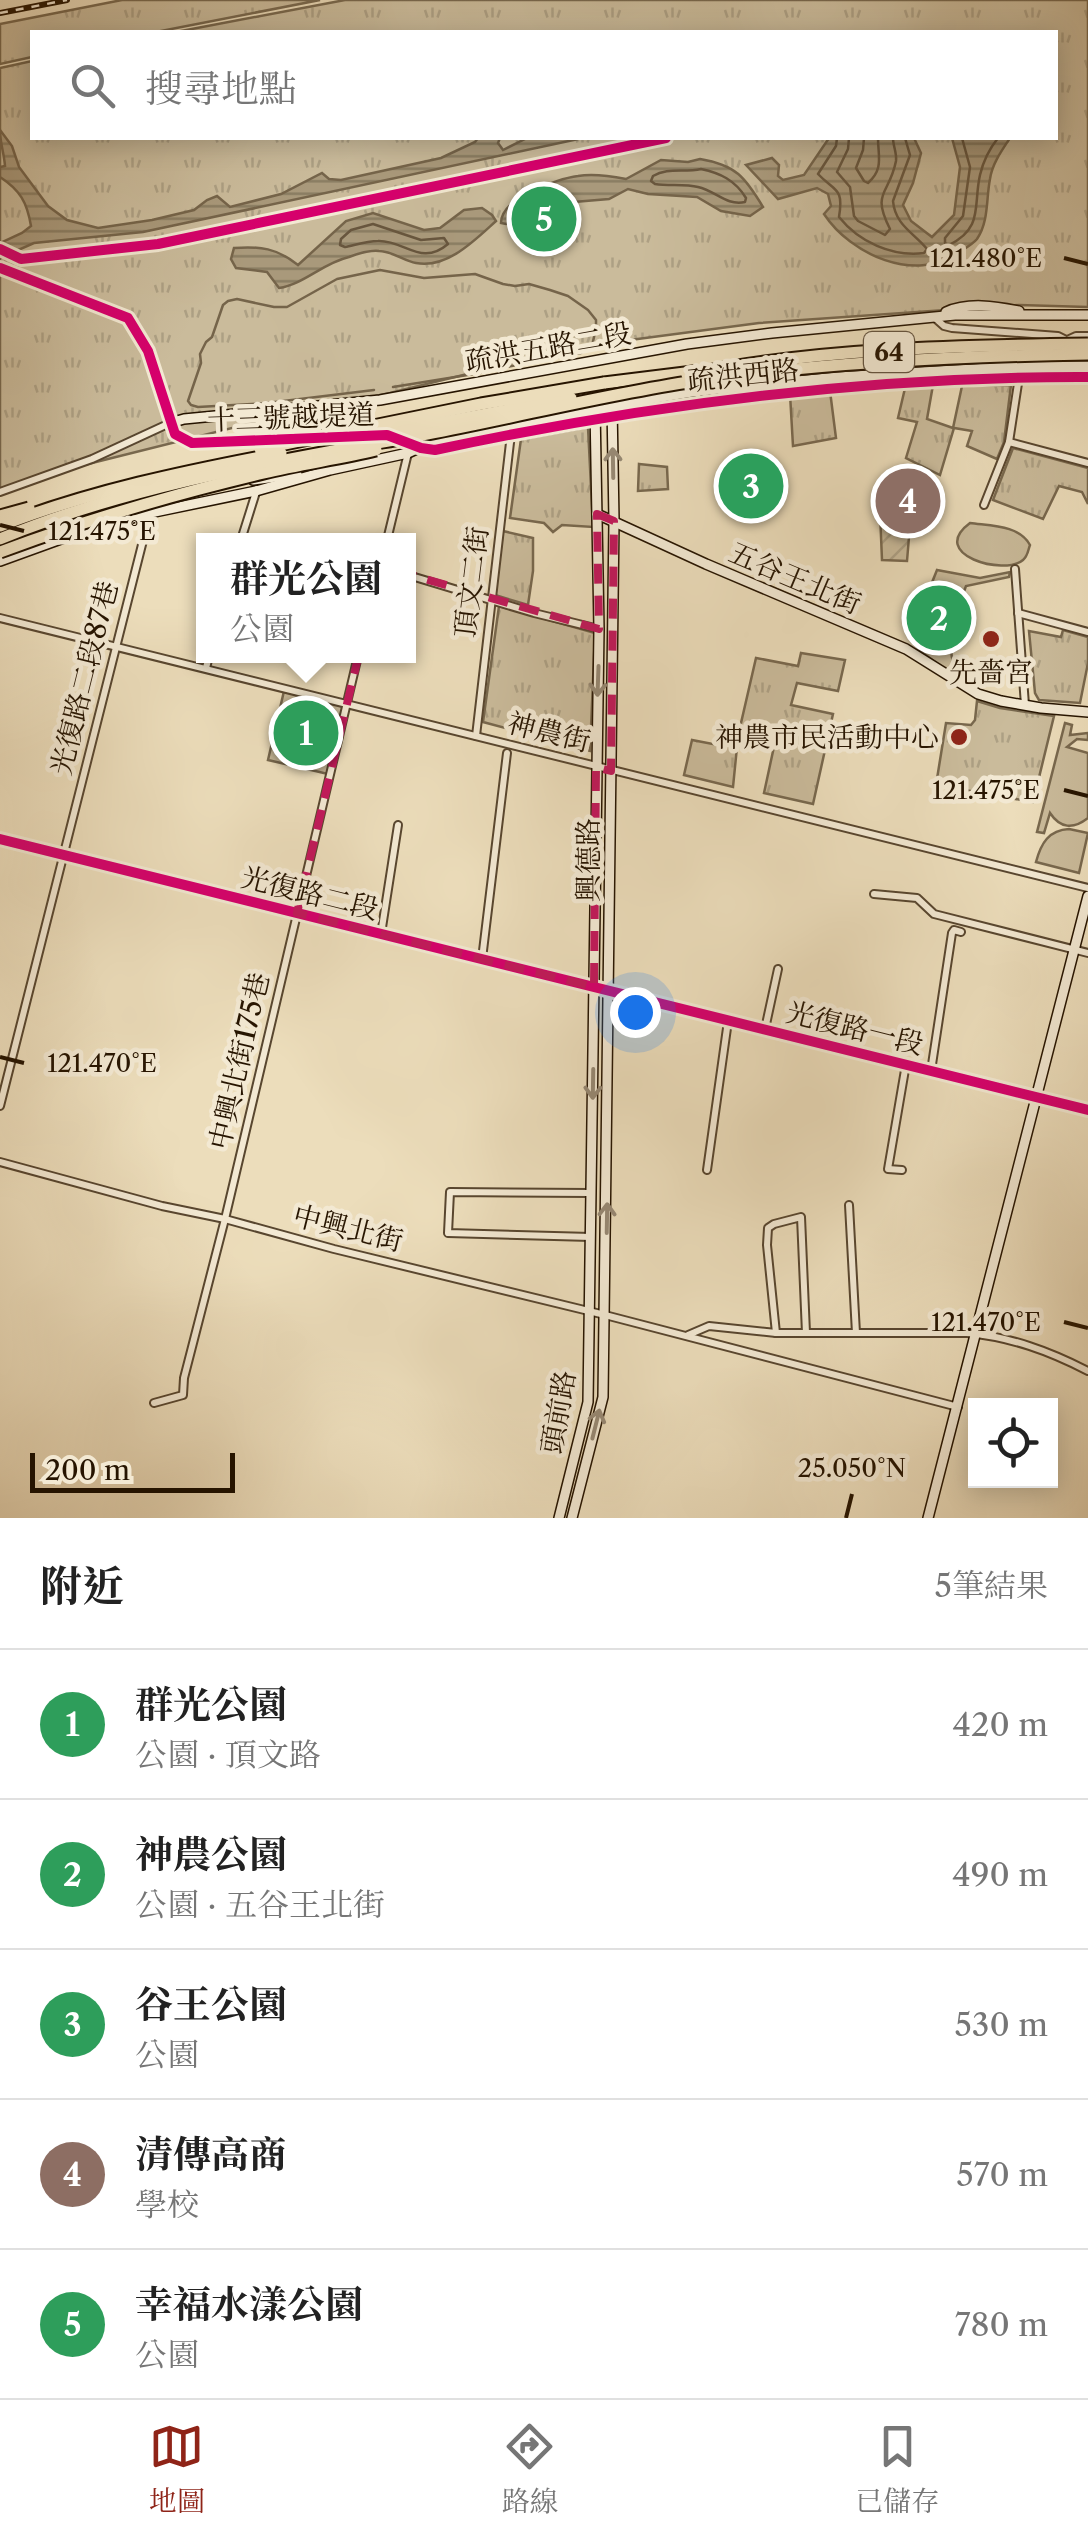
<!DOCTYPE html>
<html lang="zh-TW">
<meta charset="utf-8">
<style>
:root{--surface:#fff;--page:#f6f6f6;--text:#222;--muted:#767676;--line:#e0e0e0;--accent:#8f2418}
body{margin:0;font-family:"Libre Caslon Text","Noto Serif TC",serif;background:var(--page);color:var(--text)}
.controls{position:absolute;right:30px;bottom:30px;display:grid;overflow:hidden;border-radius:0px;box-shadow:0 5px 25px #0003}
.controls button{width:90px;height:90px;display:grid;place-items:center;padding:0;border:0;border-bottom:2px solid var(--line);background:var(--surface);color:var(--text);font:50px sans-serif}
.scale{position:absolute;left:30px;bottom:25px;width:205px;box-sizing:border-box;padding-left:10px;border:5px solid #261400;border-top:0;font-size:28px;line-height:35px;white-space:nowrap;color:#261400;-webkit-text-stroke:8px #f3e9d3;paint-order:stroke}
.you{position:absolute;left:635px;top:1012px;width:35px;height:35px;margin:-25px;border:8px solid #fff;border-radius:50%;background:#1a73e8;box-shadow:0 0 0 15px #1a73e833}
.badge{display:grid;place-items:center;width:65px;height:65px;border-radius:50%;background:var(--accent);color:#fff;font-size:32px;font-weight:700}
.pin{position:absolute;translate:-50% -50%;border:5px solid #fff;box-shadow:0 2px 10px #0006}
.popup{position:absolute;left:196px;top:533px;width:220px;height:130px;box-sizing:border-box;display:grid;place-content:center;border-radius:0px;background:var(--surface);filter:drop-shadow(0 2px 8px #0005);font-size:32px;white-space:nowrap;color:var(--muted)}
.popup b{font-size:38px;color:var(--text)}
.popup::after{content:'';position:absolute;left:50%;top:100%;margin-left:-20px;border:20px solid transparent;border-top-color:var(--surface)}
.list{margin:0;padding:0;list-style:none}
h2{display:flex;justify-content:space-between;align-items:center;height:130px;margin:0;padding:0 40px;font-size:42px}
h2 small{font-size:32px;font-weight:400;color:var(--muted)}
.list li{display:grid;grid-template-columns:65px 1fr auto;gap:30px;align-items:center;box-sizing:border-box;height:150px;padding:0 40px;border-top:2px solid var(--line)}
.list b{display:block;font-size:38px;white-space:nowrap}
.list p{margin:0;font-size:32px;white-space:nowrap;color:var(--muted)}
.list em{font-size:32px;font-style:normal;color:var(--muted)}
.icon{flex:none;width:55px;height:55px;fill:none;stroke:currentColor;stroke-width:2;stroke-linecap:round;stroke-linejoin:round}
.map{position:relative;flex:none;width:1088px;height:1518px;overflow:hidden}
.search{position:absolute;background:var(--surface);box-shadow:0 5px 25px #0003;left:30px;right:30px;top:30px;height:110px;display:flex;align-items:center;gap:25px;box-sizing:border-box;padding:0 35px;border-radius:0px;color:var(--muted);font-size:38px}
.sheet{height:880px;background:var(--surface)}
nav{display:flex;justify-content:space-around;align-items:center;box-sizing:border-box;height:140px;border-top:2px solid var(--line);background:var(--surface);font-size:28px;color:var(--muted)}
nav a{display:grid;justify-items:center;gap:5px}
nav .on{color:var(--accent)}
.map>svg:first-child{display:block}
.grass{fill:url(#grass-tufts);stroke:#78684e;stroke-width:2.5}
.garden{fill:url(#garden-furrows);stroke:#78684e;stroke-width:2.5}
.pitch{fill:#cabb9b;stroke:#78684e;stroke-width:2.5}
.water{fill:url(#water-rules);stroke:#75644a;stroke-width:2.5}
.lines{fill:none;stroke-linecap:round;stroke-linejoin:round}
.shore{stroke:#68563e;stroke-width:2.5}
.stream{stroke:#75644a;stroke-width:2.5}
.street-casing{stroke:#58462f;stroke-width:10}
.secondary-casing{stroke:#261400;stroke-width:12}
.highway-casing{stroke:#261400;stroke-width:15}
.street{stroke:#f3e9d3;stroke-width:6}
.secondary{stroke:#f3e9d3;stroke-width:9}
.highway{stroke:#ecddbb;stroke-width:11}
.rail-casing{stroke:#261400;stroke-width:6}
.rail{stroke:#f3e9d3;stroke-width:2.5;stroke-dasharray:8;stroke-linecap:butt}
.highway-bridge-casing{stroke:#261400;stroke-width:15;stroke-linecap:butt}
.highway-bridge{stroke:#ecddbb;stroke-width:11}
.cycleway-casing{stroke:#f3e9d3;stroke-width:16}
.cycleway{stroke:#d6006c;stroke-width:10}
.oneway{stroke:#978974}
.marked{fill:none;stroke:#c2185b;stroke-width:8;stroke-dasharray:20 12;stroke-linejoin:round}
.ticks{fill:none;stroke:#261400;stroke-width:4}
.poi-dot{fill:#8f2418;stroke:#f3e9d3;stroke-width:4}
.labels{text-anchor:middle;stroke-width:9;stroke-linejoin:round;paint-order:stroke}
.shield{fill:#f3e9d3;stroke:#64543f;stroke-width:2.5}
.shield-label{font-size:25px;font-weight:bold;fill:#261400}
.street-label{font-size:28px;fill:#261400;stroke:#f3e9d3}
.poi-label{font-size:28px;fill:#261400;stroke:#f3e9d3}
.ticks-label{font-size:25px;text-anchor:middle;fill:#261400;stroke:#f3e9d3;stroke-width:9;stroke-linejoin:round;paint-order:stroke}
</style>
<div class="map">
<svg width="1088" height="1518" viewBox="0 0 1088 1518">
<defs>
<pattern id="grass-tufts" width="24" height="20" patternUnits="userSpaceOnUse" patternTransform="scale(2.5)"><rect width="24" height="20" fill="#cabb9b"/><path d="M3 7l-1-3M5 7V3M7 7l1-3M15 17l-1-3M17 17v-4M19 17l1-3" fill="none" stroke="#ada084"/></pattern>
<pattern id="garden-furrows" width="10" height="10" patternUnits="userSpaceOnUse" patternTransform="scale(2.5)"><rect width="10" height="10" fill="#cabb9b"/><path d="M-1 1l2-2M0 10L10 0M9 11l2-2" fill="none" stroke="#ada084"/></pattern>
<pattern id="water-rules" width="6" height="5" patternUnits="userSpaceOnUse" patternTransform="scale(2.5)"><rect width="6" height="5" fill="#a9997b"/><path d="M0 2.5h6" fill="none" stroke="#897c62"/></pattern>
</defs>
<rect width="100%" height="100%" fill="#ecddbb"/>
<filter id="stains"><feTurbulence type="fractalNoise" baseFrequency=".002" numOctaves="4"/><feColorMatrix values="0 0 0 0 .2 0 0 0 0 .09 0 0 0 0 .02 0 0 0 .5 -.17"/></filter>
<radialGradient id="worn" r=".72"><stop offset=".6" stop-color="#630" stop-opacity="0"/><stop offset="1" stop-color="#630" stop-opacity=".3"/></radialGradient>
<g class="grass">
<polygon points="122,0 320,0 156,32 32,32 32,57 0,64 0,24"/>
<polygon points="345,0 1088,0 1088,307 1019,305 759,323 577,347 390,393 268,419 56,472 0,491 0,68 32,61 32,138 1056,138 1056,32 176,32"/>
<polygon points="906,384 933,385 927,419 953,428 962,386 1011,385 1004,442 997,459 967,446 972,431 954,428 940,475 906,458 917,422 898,418"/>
<polygon points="830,391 836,438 793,446 790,394"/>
<polygon points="588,427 593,527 562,525 553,532 544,523 510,518 521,439"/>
<polygon points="1013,448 1088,468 1088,504 1082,492 1059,486 1043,519 993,500"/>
<polygon points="770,461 778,465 772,503 764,509 725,505 729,469"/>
<polygon points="639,464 667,467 668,489 638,491"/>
<polygon points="503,531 533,538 533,571 528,605 495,595"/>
<path d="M937 570 980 578 1010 572 1009 577 966 586C958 608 945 642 954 665L950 669 946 670 919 650 914 642 927 595Z"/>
<polygon points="499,606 595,633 590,751 483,722"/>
<polygon points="1063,630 1088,637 1088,663 1080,703 1039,700 1035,693 1029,631 1061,637"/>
<polygon points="801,653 845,660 838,691 797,683 791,705 833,714 813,804 764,793 775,742 738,737 733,787 684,775 692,740 723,746 738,736 756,658 798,666"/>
<polygon points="284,691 343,706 328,774 268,760"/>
<polygon points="977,701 1000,708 1054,716 1033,802 936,785 946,723 971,725 975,720"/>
</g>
<polygon class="garden" points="880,512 911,513 907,561 882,560"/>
<g class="pitch">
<path d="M970 523C991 526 1019 525 1030 545 1028 550 1028 556 1023 560 1005 576 927 555 970 523Z"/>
<path d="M1065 723 1072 725 1070 735 1088 733V740L1077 739 1067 747 1088 753V818C1073 830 1060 828 1050 813L1044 833 1037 832Z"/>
<path d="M1069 829 1088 833 1079 873 1036 862C1041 843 1049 830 1069 829Z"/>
</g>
<g class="water">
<path d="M0 130 12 146 19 167 48 206 67 220 98 228 152 220 194 210 207 200 217 196 230 207 281 194 322 173 329 179 341 180 441 158 475 142 478 138H500L498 143 503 150 527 138H583L143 232 34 243 0 258V243L22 233 31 226C27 202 20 190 0 177V167L5 166C4 153 0 143 0 130Z"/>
<path d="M829 138H914L921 153 913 183 903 205 911 221 932 237 954 215 960 167 952 138H1010C1002 150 992 164 990 179 986 199 989 221 977 239 973 244 964 249 958 253 915 283 851 255 824 214L831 206 828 194 817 188 778 199 746 165 772 158 779 165 778 176 783 180 804 175Z"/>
<path d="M700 159C736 165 745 177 763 207L750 216 721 211 697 197 648 194 628 189 609 199 562 203 506 224 501 223C501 198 556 179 578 176 594 173 611 176 626 179L661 160 688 162Z"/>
<path d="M482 208 492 215 496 221C475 240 447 269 416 263 404 261 392 251 379 251 370 250 357 254 349 257 323 263 304 284 279 288L267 272 236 268 231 259 234 248C260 246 277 248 298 265L346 221 373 213 424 230 440 228 464 210Z"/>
</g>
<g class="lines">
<g class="shore">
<path d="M837 138 836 146 818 174C835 192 844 187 839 217 859 242 892 257 924 253L927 249C914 233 895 225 893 201L910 155 905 138"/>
<path d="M849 138 848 149 837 172 850 187 854 216 858 221 885 235 890 229C871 191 889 196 896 161 897 153 893 146 893 138"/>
<path d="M864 138 863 150 856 168 864 181 868 183C884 169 878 156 878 138"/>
<path d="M962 138 970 167 963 216 945 238V243L949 245C984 228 973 205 980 175 983 162 990 148 998 138"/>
<path d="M701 169C720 173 735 180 746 198L745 202C726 206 716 191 698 187 685 184 669 186 655 184L651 181 653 176C668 167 684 173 701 169Z"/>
<path d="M373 224 421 240 444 238 448 244C421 267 405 240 378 241 367 241 355 245 345 247L340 245 341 239 351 230Z"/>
</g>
<polyline class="stream" points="374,390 267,403 198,407 191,405 188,401 201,363 200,354 206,342 212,337 223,305 228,301 237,299 274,307 287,307 337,279 380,270 424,278 475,274 503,284 515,286 529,284 550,290 568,296 588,310 596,320 596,328 592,346 586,347 581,353 506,367 497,366 480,373 393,387"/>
<defs>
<g id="street">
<polyline points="935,318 944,326 952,328 1058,336 1068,341"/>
<polyline points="1063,342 1076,336 1088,336"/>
<polyline points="1009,442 1088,463"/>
<polyline points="0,492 92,459 170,423 175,434 192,443 281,440"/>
<polyline points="984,505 1009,442 1019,377"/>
<polyline points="241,540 257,489"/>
<polyline points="387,540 408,453"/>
<polyline points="1015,569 1025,705"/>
<polyline points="408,575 534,613 599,629"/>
<polyline points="1018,613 1088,632"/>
<polyline points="0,618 1088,888"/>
<polyline points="206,668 209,656"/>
<polyline points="476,736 511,434"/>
<polyline points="874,894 917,898 934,914 1088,953"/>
<polyline points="381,934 398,825"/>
<polyline points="482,959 507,753"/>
<polyline points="765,1029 778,969"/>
<polyline points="931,1071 952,933 954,930 961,932"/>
<polyline points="0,1106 150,513"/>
<polyline points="0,1162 162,1206 225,1219 334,1249 605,1315 958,1407"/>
<polyline points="707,1170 728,1021"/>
<polyline points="902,1170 888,1169 906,1064"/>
<polyline points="591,1193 450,1192 448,1233 591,1237"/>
<polyline points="849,1205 856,1333"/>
<polyline points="776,1333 767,1245 768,1228 774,1224 801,1217 806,1333"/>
<path d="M688 1335 709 1326 776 1333H967C1011 1337 1049 1351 1088 1371"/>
<polyline points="154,1403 183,1395 184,1378 225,1219 358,656"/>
</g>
<g id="secondary">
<polyline points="0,268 128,318 148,351 170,423 184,419 380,400 687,344 772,333 955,315 1088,315"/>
<path d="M946 312C968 302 995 306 1019 311"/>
<path d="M423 449 435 450C650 404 868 376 1088 377"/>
<polyline points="253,480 297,474"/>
<polyline points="597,514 706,564 906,649 978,694 1001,701 1041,708 1088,712"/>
<polyline points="0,561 69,536 150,513 256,491 330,470 408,453 434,441 595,408 698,391 837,377 1021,366 1088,366"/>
<polyline points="0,839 1088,1110"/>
<polyline points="559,1518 588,1402 599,629 595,408"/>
<polyline points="572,1518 603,1397 614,521 612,405"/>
<polyline points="928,1518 1088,896"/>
</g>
<polyline id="highway" points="604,383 693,372"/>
</defs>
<use href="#street" class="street-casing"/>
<use href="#secondary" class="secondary-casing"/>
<use href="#highway" class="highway-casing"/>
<use href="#street" class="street"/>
<use href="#secondary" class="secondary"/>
<use href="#highway" class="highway"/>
<defs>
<polyline id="rail" points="0,13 67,0"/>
</defs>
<use href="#rail" class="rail-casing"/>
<use href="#rail" class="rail"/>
<defs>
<g id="highway-bridge">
<path d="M687 375C818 348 955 346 1088 344"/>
<polyline points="348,440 571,398"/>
<polyline points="260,449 481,404 604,383"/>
<polyline points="0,516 29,508"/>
<path d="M0 526C90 491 186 471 281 453"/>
<path d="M0 539C135 483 284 460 427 434 518 417 610 393 702 380 830 362 959 356 1088 354"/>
<path d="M0 552C86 520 175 494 264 473 301 464 339 459 376 450"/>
</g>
</defs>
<use href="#highway-bridge" class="highway-bridge-casing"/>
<use href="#highway-bridge" class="highway-bridge"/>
<defs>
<g id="cycleway">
<polyline points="0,249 21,259 158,244 666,138"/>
<path d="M0 268 128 318 148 351 175 434 192 443 387 435 421 448 435 450C650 404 868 376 1088 377"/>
<polyline points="0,839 1088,1110"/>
</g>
</defs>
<use href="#cycleway" class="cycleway-casing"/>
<use href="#cycleway" class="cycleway"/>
</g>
<defs><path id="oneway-shaft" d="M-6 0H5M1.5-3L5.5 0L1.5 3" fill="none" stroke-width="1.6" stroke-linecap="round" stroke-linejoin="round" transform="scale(2.5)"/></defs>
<g class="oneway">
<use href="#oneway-shaft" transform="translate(613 463) rotate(-91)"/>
<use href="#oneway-shaft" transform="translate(598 681) rotate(92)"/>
<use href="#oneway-shaft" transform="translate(593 1084) rotate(91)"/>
<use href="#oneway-shaft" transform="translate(607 1218) rotate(-89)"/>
<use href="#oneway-shaft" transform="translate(596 1424) rotate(-76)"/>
</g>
<path class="marked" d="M597 514 614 521 611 771 596 767 594 987 297 913 380 566 599 629Z"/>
<path class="ticks" d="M1064 258 1088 264M0 525 24 531M1064 790 1088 796M0 1057 24 1063M1064 1322 1088 1328M846 1518 852 1494"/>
<g class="poi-dot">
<circle cx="991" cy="639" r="10"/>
<circle cx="959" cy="737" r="10"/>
</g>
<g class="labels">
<rect class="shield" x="864" y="332" width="50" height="40" rx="8"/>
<g class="shield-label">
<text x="889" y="361">64</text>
</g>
<g class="street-label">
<text transform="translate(548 347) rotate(-10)" y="10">疏洪五路二段</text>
<text transform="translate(743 375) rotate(-6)" y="10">疏洪西路</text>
<text transform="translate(291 417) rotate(-2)" y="10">十三號越堤道</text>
<text transform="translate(795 578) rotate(23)" y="10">五谷王北街</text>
<text transform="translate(471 582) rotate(-83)" y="10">頂文二街</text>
<text transform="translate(84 678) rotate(-76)" y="10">光復路二段87巷</text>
<text transform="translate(549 732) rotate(14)" y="10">神農街</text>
<text transform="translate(588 860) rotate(-90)" y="10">興德路</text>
<text transform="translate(310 893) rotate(14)" y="10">光復路二段</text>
<text transform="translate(855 1028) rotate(14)" y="10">光復路一段</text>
<text transform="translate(239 1061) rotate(-77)" y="10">中興北街175巷</text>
<text transform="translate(348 1228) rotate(14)" y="10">中興北街</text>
<text transform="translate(558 1412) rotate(-80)" y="10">頭前路</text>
</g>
<g class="poi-label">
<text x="991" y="682">先嗇宮</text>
<text x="939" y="747" text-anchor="end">神農市民活動中心</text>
</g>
</g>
<g class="ticks-label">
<text x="986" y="267">121.480°E</text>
<text x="102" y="540">121.475°E</text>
<text x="986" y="799">121.475°E</text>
<text x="102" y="1072">121.470°E</text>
<text x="986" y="1331">121.470°E</text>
<text x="852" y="1477">25.050°N</text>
</g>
<rect width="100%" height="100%" filter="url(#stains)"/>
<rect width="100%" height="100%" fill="url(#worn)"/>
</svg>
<div class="controls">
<button><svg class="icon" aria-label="locate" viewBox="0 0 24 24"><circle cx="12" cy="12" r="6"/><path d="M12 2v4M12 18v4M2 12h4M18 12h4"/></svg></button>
</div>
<div class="scale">200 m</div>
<div class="you"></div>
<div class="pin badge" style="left:306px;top:733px;background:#2e9e5b">1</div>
<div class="popup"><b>群光公園</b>公園</div>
<div class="pin badge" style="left:939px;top:618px;background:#2e9e5b">2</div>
<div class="pin badge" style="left:751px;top:486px;background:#2e9e5b">3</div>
<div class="pin badge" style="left:908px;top:501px;background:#8d6e63">4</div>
<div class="pin badge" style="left:544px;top:219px;background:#2e9e5b">5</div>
<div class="search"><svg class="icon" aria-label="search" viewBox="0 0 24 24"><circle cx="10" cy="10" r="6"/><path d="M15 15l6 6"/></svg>搜尋地點</div>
</div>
<section class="sheet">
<h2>附近<small>5筆結果</small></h2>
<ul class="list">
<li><span class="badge" style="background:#2e9e5b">1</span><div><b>群光公園</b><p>公園 · 頂文路</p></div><em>420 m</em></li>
<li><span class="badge" style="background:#2e9e5b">2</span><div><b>神農公園</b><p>公園 · 五谷王北街</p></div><em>490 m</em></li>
<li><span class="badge" style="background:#2e9e5b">3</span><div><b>谷王公園</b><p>公園</p></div><em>530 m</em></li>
<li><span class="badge" style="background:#8d6e63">4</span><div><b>清傳高商</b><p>學校</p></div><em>570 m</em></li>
<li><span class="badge" style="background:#2e9e5b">5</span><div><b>幸福水漾公園</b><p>公園</p></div><em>780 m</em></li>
</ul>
</section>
<nav>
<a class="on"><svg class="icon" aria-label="map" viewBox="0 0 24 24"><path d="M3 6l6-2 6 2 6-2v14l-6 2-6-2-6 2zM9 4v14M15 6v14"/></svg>地圖</a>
<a><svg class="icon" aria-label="directions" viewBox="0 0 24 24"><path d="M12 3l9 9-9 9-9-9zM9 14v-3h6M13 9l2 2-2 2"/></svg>路線</a>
<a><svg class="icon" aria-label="saved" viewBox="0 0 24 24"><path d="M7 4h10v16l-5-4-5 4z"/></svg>已儲存</a>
</nav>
